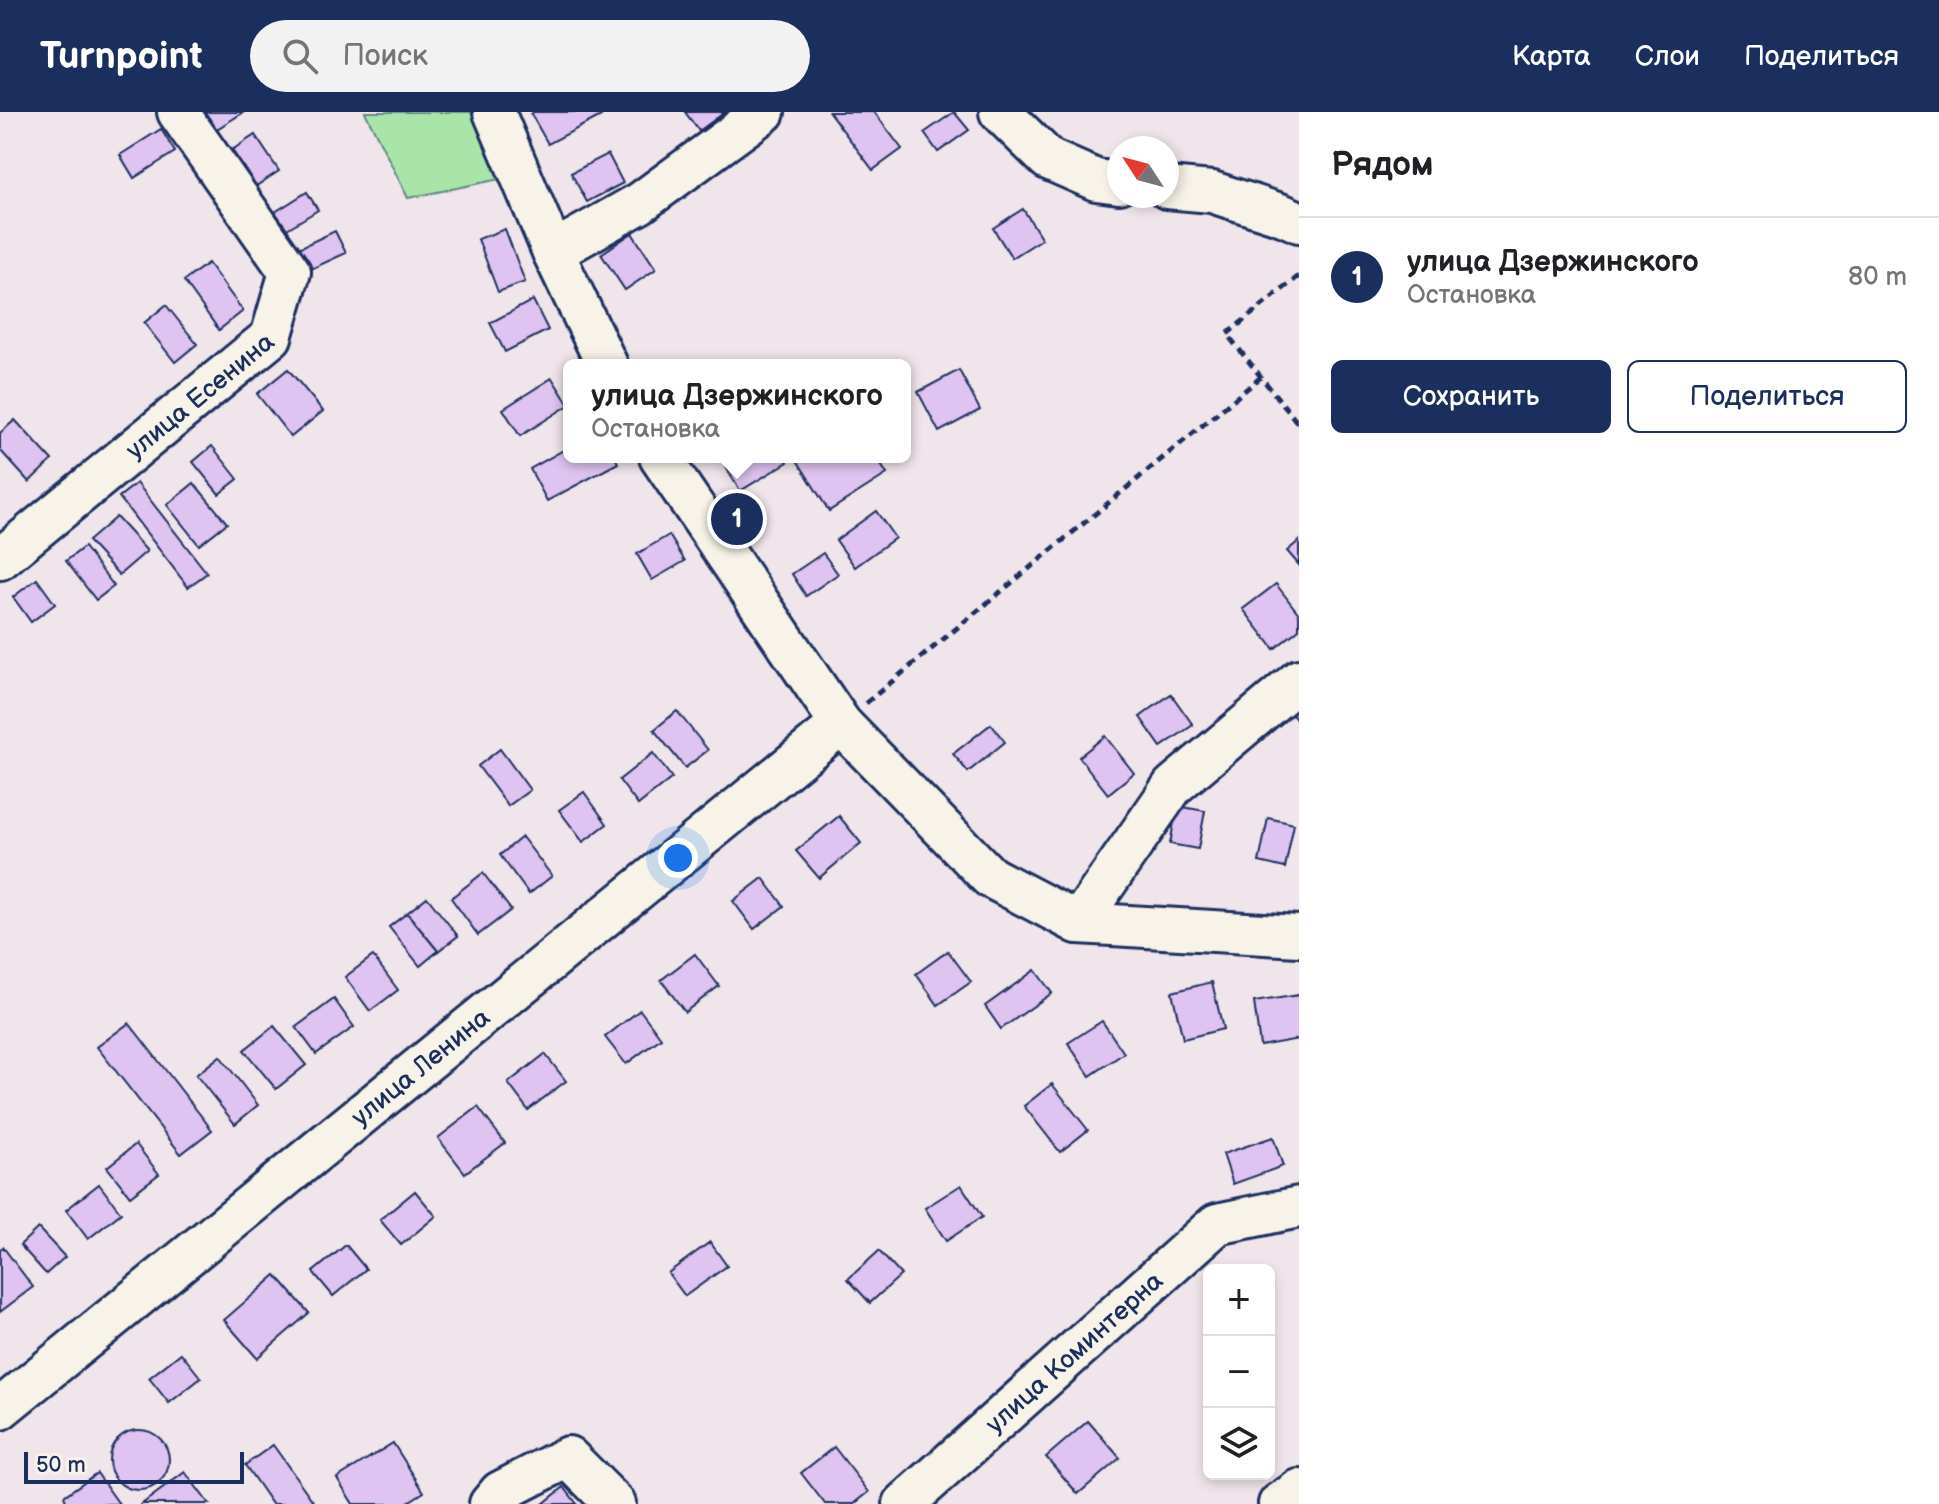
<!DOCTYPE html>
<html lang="ru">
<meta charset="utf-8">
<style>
:root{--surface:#fff;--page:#f2f2f2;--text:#202124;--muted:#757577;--line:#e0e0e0;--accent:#1b2f5e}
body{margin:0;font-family:"Balsamiq Sans",sans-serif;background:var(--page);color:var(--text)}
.controls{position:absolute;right:24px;bottom:24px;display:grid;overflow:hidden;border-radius:12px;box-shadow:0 4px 12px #0003}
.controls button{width:72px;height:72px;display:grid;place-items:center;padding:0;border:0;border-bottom:2px solid var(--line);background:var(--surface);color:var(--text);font:40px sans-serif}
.compass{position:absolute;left:1107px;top:24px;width:72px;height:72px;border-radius:50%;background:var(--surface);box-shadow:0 4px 12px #0003;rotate:306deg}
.scale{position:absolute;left:24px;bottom:20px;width:220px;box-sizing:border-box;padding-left:8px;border:4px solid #1b2f5e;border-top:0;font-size:22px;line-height:28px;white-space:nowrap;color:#1b2f5e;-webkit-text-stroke:6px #f7f3e8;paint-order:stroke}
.you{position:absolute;left:678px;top:746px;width:28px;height:28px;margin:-20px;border:6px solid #fff;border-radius:50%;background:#1a73e8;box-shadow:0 0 0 12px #1a73e833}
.badge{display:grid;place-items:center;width:52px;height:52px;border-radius:50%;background:var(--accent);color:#fff;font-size:26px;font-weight:700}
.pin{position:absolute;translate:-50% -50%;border:4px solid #fff;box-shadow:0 2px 8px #0006}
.popup{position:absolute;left:563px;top:247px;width:348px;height:104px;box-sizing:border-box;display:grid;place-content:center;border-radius:12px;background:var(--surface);filter:drop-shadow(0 2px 6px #0005);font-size:26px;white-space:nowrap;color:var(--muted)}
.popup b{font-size:30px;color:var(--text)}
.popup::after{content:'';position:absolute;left:50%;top:100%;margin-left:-16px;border:16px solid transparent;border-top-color:var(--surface)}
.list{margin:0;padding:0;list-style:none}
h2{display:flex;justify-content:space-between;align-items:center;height:104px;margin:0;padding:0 32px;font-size:34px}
h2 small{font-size:26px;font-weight:400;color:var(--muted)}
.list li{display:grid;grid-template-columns:52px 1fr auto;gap:24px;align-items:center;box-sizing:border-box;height:120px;padding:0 32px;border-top:2px solid var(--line)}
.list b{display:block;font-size:30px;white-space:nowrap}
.list p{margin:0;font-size:26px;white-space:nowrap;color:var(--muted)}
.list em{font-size:26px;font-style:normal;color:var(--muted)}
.actions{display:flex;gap:16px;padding:24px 32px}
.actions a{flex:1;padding:18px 0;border:2px solid var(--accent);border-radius:12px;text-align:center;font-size:28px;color:var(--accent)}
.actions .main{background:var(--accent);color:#fff}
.icon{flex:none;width:44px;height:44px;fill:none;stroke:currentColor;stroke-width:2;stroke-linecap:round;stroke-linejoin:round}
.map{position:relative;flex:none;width:1299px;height:1392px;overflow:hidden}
header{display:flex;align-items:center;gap:48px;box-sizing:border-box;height:112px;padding:0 40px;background:var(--accent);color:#fff}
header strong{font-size:38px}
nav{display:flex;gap:44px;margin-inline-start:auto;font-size:28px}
.search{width:560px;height:72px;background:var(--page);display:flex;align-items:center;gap:20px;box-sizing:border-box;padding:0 28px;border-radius:44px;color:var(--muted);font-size:30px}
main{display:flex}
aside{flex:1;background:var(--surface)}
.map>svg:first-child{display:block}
.green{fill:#a9e4a9;stroke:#628a84;stroke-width:2}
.building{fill:#dfc3f1;stroke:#1b2f5e;stroke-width:2}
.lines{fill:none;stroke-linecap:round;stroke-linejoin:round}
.minor-casing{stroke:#1b2f5e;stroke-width:46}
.path{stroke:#1b2f5e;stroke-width:5;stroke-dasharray:8 6;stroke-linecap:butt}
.minor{stroke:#f7f3e8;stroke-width:40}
.labels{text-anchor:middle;stroke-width:7;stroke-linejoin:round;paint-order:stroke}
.street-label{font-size:26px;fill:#1b2f5e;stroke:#f7f3e8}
</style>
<header>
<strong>Turnpoint</strong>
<div class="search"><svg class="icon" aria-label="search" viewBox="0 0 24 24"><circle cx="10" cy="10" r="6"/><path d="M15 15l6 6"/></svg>Поиск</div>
<nav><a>Карта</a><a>Слои</a><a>Поделиться</a></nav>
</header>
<main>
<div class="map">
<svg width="1299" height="1392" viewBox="0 0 1299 1392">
<rect width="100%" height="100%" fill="#f0e5eb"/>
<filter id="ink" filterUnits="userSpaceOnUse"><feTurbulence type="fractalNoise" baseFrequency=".0125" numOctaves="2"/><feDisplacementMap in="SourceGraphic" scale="16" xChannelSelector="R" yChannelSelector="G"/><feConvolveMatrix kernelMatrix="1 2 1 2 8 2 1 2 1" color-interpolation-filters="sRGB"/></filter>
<g filter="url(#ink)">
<polygon class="green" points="365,0 471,0 500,67 408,86"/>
<g class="building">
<polygon points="204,0 244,0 215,18"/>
<polygon points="534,0 599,0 601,4 548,32 531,2"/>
<polygon points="685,0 725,0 699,19"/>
<polygon points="829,0 874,0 902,37 873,58"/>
<polygon points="954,0 969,18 938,40 924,21"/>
<polygon points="161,17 175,40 134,66 120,43"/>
<polygon points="255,23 279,59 256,74 232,38"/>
<polygon points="608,42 623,71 587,90 571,61"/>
<polygon points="307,80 318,98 287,117 275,100"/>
<polygon points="1023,97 1042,127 1012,146 993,116"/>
<polygon points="505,117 525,170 498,180 478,127"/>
<polygon points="335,119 346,141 309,158 299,136"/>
<polygon points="632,121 656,157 625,178 601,142"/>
<polygon points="208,151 243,199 219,218 184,169"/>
<polygon points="533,188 548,218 505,240 490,211"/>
<polygon points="166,193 197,232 175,250 144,211"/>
<polygon points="288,257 323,299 291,325 257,282"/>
<polygon points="959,258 980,298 939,320 918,280"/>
<polygon points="552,266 569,293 520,324 503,297"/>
<polygon points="15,308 52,348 29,370 0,338 0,321"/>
<polygon points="212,334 238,367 219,382 193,350"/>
<polygon points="569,335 569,345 615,345 618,351 547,389 530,357"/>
<polygon points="720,345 785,345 788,350 740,379"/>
<polygon points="795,345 876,345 887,362 829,399"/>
<polygon points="137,371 207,461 188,475 119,385"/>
<polygon points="194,371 227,411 199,433 167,393"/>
<polygon points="876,399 895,426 855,455 836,428"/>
<polygon points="116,405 147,439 119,463 88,429"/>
<polygon points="669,423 685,449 652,468 637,442"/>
<polygon points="1299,429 1299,453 1287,439"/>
<polygon points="84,435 114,474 96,488 66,449"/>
<polygon points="823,441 838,462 806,484 792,462"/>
<polygon points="37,467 55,492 31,510 13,485"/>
<polygon points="1276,472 1299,502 1299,517 1274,537 1243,497"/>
<polygon points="1171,582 1193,613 1161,635 1140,605"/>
<polygon points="1299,592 1299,611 1290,600"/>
<polygon points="677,599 708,638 685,656 654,618"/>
<polygon points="991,612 1005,630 968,660 953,642"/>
<polygon points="1105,624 1134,661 1108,682 1079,645"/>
<polygon points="500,637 530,678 508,694 478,654"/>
<polygon points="653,641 672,666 638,693 619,668"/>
<polygon points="584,680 607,712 583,730 559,698"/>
<polygon points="1177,694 1205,699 1198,737 1170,732"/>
<polygon points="839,704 861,731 819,766 796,739"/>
<polygon points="1268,706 1294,712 1285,756 1259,750"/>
<polygon points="522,725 552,764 529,782 500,743"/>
<polygon points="483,761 511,798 478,823 451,786"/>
<polygon points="763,766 784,794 754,817 733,789"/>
<polygon points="427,785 458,824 438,839 407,801"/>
<polygon points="407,801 438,839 420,854 389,815"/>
<polygon points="948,839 971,870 938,893 916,862"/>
<polygon points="695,842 719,874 685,900 661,868"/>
<polygon points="373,844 398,878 370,899 345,865"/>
<polygon points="1035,858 1052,881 1001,917 985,894"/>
<polygon points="1212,870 1223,917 1183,927 1172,880"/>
<polygon points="1299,883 1299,927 1260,934 1254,890"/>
<polygon points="334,887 354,915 316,942 296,915"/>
<polygon points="640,898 661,926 626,952 605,925"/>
<polygon points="1102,909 1124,941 1090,964 1068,931"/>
<polygon points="129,911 212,1018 181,1042 97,935"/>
<polygon points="274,914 306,953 276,977 244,938"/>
<polygon points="545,942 566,969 528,998 508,971"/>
<polygon points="220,944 258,993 235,1012 196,963"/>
<polygon points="1052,972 1088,1018 1060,1040 1024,994"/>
<polygon points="478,995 505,1031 465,1061 438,1026"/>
<polygon points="1273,1025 1283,1054 1233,1072 1223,1042"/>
<polygon points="136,1032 159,1062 130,1084 107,1055"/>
<polygon points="99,1072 121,1101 88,1127 66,1098"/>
<polygon points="961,1073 982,1105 946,1129 925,1096"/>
<polygon points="415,1079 436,1104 401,1133 380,1108"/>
<polygon points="38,1116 65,1145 46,1162 20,1133"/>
<polygon points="710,1130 727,1154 685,1184 668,1161"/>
<polygon points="346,1133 366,1157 333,1184 313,1160"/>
<polygon points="3,1135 33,1175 0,1200 0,1137"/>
<polygon points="879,1139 901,1163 870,1191 848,1167"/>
<polygon points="276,1163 309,1201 257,1246 224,1208"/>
<polygon points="181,1241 201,1266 169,1291 149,1266"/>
<polygon points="1088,1309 1120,1346 1078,1382 1046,1345"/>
<circle cx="139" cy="1348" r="30"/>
<polygon points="393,1331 424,1380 405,1392 353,1392 337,1366"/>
<polygon points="273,1333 315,1392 272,1392 245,1353"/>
<polygon points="834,1335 869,1380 854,1392 825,1392 801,1361"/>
<polygon points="185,1360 209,1392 142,1392"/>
<polygon points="97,1361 119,1392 67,1392 64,1384"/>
<polygon points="564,1375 577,1392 543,1392"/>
</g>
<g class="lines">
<defs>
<g id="minor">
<polyline points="494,0 553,140 607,253"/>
<polyline points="1000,0 1048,47 1096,68 1119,71"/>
<polyline points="1167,76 1212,80 1283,103 1299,110"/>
<polyline points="553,140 640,91 764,0"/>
<polyline points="660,345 841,612 990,765 1078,811 1299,824"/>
<path id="s1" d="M0 447 271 225 290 160 178 0"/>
<polyline points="1078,811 1173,674 1299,568"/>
<path id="s2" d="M0 1297 841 612"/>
<polyline points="490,1392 500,1380 568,1345 615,1392"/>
<path id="s3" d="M904 1392 1217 1112 1299 1095"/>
<polyline points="1279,1392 1299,1378"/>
</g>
</defs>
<use href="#minor" class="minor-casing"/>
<g class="path">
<polyline points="1299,164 1227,222 1296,309 1299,307"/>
<polyline points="866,591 1261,265"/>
</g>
<use href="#minor" class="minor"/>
</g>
</g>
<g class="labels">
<g class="street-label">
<text dy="9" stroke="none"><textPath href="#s1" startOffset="258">улица Есенина</textPath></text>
<text dy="9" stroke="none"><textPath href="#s2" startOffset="542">улица Ленина</textPath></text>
<text dy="9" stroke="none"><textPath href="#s3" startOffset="228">улица Коминтерна</textPath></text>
</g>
</g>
</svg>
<div class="controls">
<button>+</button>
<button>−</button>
<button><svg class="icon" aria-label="layers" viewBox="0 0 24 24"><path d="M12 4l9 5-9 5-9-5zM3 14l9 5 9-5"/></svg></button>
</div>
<svg class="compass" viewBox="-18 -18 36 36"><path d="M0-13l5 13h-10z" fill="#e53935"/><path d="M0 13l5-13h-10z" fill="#757577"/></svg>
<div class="scale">50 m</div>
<div class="you"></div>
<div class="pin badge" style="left:737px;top:407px">1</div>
<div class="popup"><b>улица Дзержинского</b>Остановка</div>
</div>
<aside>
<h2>Рядом<small></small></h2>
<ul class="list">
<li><span class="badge">1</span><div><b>улица Дзержинского</b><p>Остановка</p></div><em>80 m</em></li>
</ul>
<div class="actions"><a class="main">Сохранить</a><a>Поделиться</a></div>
</aside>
</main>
